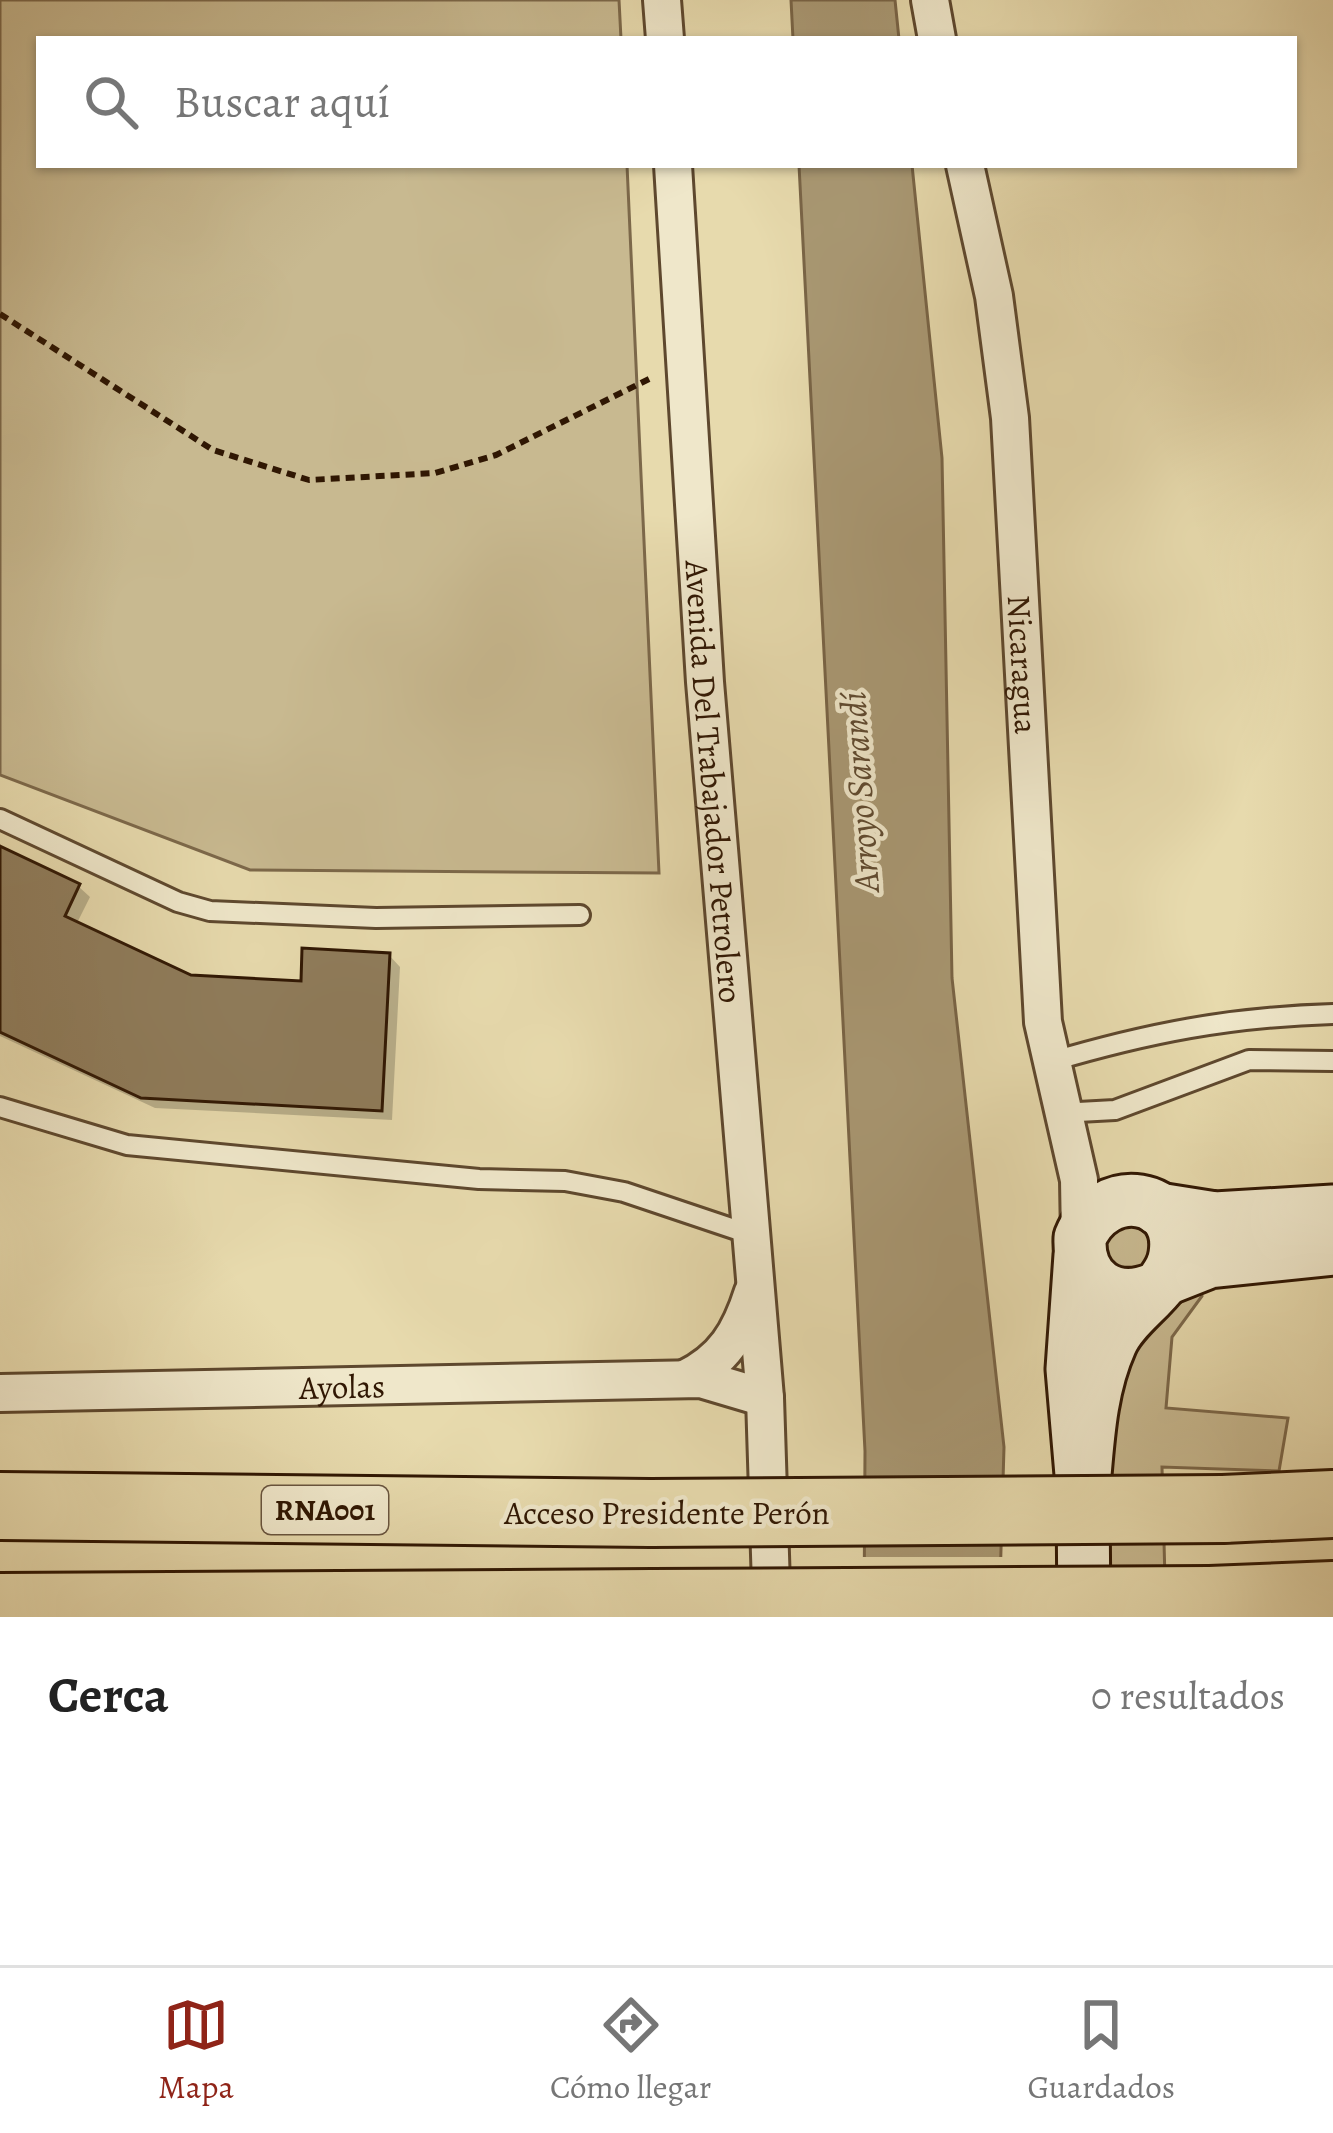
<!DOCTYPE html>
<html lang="es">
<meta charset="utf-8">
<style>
:root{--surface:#fff;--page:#f6f6f6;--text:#222;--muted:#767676;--line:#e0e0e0;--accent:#8f2418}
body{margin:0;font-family:Alegreya,serif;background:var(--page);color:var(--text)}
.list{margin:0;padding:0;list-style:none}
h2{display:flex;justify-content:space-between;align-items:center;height:156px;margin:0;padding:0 48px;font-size:51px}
h2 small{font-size:39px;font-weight:400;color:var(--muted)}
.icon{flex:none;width:66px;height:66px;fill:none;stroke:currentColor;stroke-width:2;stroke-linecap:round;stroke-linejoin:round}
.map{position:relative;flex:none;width:1333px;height:1617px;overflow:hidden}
.search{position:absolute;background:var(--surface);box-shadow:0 3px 9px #0004;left:36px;right:36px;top:36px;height:132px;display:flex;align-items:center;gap:30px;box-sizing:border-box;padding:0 42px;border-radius:0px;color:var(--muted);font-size:45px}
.sheet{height:348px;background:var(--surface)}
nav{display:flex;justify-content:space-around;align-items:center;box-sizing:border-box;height:168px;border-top:3px solid var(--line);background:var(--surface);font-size:33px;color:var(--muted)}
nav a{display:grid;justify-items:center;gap:6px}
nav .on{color:var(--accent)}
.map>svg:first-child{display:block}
.green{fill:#c8b990;stroke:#7c684a;stroke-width:3}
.water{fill:#a99873;stroke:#796446;stroke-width:3}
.pier{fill:#e7daad}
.shadow{fill:#0003}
.building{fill:#8f7c5b;stroke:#301703;stroke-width:3}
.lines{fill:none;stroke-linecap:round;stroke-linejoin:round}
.lane-casing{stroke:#5e482e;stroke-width:24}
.street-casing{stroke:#5e482e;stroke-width:42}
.secondary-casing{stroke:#301703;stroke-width:57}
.highway-casing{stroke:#301703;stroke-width:72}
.path{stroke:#301703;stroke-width:6;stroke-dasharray:9 6;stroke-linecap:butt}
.lane{stroke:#efe7ca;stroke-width:18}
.street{stroke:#efe7ca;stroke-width:36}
.secondary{stroke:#efe7ca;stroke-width:51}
.highway{stroke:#e7daad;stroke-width:66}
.highway-bridge-casing{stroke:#301703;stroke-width:72;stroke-linecap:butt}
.highway-bridge{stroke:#e7daad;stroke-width:66}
.labels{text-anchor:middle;stroke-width:9;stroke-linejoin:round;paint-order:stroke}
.shield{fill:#efe7ca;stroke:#69553f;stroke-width:3}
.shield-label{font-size:30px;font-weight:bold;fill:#301703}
.street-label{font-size:33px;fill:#301703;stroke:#efe7ca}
.water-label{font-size:36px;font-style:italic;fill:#604b30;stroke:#efe7ca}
</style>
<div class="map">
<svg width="1333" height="1617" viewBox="0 0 1333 1617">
<rect width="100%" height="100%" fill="#e7daad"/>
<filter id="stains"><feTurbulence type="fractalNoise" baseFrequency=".00167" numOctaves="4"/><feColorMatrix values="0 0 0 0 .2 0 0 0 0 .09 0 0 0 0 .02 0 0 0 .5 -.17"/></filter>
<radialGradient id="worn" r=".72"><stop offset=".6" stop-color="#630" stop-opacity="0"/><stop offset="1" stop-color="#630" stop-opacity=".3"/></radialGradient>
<g class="green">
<polygon points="0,0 619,0 621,39 39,39 39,165 627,165 659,873 250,870 0,775"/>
<polygon points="1138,1214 1159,1259 1123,1281 1094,1239"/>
<polygon points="1200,1283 1202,1296 1172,1337 1166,1408 1288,1418 1279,1471 1162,1467 1166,1617 1104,1617 1099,1460 1131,1337"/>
</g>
<g class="water">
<polygon points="791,0 895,0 899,39 793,39"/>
<polygon points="799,165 912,165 942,458 952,978 1004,1447 999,1617 864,1617 865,1451"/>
</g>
<polygon class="pier" points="859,1557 1007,1557 1005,1617 858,1617"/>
<polygon class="shadow" points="0,849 78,886 90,897 76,925 191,978 304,984 389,955 400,967 392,1120 155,1108 0,1036"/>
<polygon class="building" points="0,846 80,884 65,916 191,975 301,981 302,948 390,953 382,1111 141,1098 0,1032"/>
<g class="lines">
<defs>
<g id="lane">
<polyline points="0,819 178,902 210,911 376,918 580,915"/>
<path d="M1050 1062C1148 1033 1230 1017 1333 1014"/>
<polyline points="0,1107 127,1145 479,1179 565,1181 624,1192 752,1235"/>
<polyline points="1060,1113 1115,1110 1249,1060 1333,1061"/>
</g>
<g id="street">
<polyline points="662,0 665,39"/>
<polyline points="930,0 937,39"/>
<path id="s1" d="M673 165 705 682 765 1398 772 1617"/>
<path id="s2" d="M965 165 994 296 1010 418 1043 1022 1079 1180 1080 1238"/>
<path d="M685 1379C724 1360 740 1333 753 1292"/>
<path id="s3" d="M0 1393 701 1379 765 1398"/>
</g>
<g id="secondary">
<polyline points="1158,1209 1215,1218 1333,1211"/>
<polyline points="1080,1255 1072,1369 1083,1498 1084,1617"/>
<polyline points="1166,1279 1209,1262 1333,1249"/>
<path d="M1083 1498C1088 1446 1089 1392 1111 1343 1125 1310 1171 1289 1175 1254 1184 1192 1103 1180 1080 1238 1078 1283 1113 1305 1154 1289"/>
</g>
<g id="highway">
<polyline points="0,1506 651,1513"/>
<polyline points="1223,1509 1333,1504"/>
<polyline points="1210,1600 1333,1595"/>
<polyline points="0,1607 653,1603"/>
</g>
</defs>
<use href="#lane" class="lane-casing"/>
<use href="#street" class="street-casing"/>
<use href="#secondary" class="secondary-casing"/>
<use href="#highway" class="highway-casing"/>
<polyline class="path" points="0,314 213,450 309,480 435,473 496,455 653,377"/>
<use href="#lane" class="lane"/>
<use href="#street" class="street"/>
<use href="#secondary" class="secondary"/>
<use href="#highway" class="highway"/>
<defs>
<g id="highway-bridge">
<polyline points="651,1513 1223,1509"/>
<polyline points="653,1603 1210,1600"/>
</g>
</defs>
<use href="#highway-bridge" class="highway-bridge-casing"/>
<use href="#highway-bridge" class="highway-bridge"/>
</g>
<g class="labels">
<rect class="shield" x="262" y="1486" width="126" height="48" rx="9"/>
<g class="shield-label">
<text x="325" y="1520">RNA001</text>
</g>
<g class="street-label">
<text dy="12" stroke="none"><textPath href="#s2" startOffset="504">Nicaragua</textPath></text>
<text dy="12" stroke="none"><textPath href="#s1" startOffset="618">Avenida Del Trabajador Petrolero</textPath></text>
<text dy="12" stroke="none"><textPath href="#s3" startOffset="342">Ayolas</textPath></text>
<text x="667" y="1524">Acceso Presidente Perón</text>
</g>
<g class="water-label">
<text transform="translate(859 792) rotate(-94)" y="13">Arroyo Sarandí</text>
</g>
</g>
<rect width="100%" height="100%" filter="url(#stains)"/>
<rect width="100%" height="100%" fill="url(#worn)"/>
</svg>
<div class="search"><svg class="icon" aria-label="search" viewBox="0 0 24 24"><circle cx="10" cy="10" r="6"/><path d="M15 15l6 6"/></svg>Buscar aquí</div>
</div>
<section class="sheet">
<h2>Cerca<small>0 resultados</small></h2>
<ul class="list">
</ul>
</section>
<nav>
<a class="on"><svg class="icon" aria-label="map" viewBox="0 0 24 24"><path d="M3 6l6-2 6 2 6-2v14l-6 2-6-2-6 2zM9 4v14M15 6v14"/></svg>Mapa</a>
<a><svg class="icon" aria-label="directions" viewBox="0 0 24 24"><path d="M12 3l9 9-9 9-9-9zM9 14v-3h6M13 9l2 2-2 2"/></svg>Cómo llegar</a>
<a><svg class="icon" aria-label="saved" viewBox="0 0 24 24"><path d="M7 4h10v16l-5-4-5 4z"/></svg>Guardados</a>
</nav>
